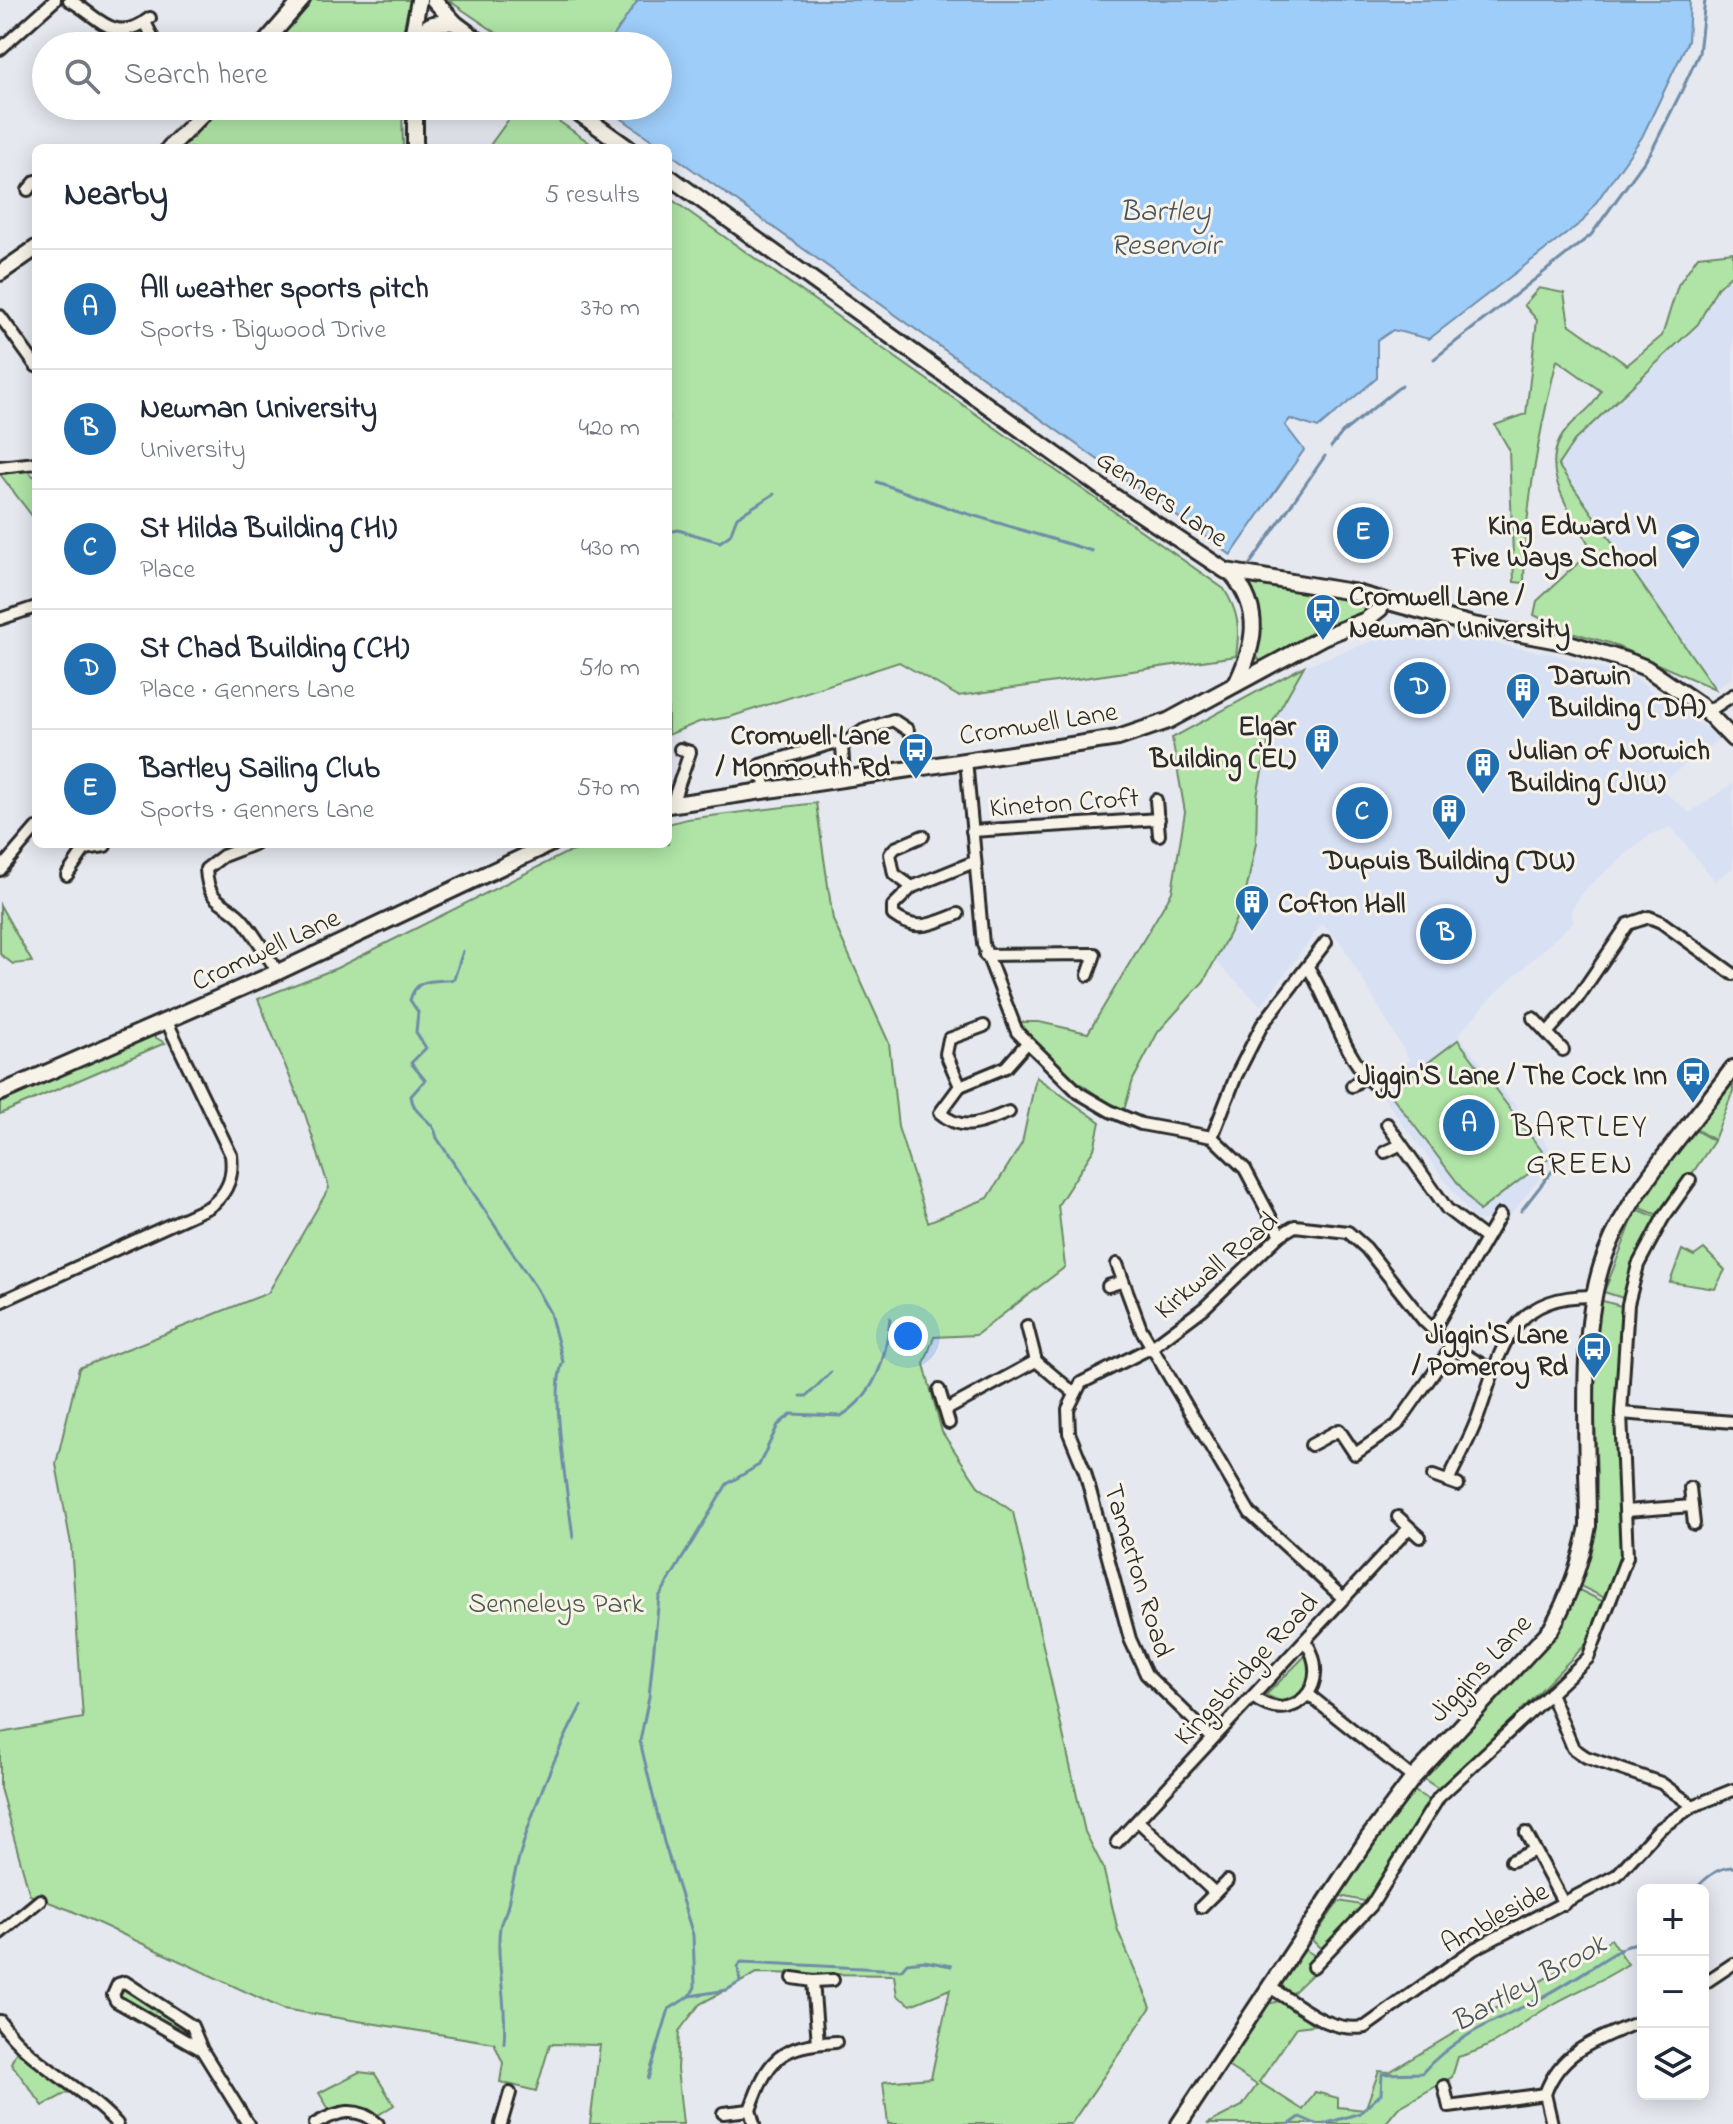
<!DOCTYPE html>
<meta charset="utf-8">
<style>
:root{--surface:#fff;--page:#f6f6f7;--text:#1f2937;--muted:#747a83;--line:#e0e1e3;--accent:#1f6fb2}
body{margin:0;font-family:"Indie Flower",sans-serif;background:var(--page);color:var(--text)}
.controls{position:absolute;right:24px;bottom:24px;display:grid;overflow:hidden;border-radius:12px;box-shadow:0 4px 20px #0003}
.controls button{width:72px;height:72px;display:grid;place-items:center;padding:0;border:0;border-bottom:2px solid var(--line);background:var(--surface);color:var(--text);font:40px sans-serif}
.you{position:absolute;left:908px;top:1336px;width:28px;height:28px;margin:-20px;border:6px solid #fff;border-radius:50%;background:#1a73e8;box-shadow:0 0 0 12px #1a73e833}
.badge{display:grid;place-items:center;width:52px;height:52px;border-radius:50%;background:var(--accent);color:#fff;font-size:26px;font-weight:700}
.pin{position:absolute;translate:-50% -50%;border:4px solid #fff;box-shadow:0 2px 8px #0006}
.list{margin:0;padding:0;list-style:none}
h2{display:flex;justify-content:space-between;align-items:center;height:104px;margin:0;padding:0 32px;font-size:34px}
h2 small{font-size:26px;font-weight:400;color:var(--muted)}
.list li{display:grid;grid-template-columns:52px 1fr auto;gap:24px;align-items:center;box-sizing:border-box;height:120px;padding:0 32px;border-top:2px solid var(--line)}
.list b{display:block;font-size:30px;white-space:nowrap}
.list p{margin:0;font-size:26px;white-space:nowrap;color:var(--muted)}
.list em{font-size:26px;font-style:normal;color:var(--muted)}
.icon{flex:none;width:44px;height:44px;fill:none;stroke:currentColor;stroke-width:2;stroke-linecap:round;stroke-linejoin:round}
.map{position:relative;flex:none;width:1733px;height:2124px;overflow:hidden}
.search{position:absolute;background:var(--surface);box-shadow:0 4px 20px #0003;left:32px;top:32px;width:640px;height:88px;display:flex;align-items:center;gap:20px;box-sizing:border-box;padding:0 28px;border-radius:44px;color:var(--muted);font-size:30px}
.panel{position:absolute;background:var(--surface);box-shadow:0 4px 20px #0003;left:32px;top:144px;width:640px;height:704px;border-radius:12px}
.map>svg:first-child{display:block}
.built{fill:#d8e0f4}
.green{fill:#afe4a6;stroke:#6d8868;stroke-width:2}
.water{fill:#9ecdf9;stroke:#708ca7;stroke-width:2}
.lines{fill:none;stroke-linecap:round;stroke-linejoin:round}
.stream{stroke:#708ca7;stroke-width:3}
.street-casing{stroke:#2b2b2b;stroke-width:16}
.secondary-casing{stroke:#2b2b2b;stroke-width:20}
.street{stroke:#f7f3e8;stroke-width:10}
.secondary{stroke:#f7f3e8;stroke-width:14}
.labels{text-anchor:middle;stroke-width:6;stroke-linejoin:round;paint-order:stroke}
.street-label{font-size:28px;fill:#2b2b2b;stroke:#f7f3e8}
.poi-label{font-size:28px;font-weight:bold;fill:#2b2b2b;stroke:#f7f3e8;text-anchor:end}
.park-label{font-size:28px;fill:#4c594a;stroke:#f7f3e8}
.water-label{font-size:30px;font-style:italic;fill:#48545e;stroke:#f7f3e8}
.quarter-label{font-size:32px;letter-spacing:2px;fill:#2b2b2b;stroke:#f7f3e8}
</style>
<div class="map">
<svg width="1733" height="2124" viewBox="0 0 1733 2124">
<rect width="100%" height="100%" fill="#e5e8ef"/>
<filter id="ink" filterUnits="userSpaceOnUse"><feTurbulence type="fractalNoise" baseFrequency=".0125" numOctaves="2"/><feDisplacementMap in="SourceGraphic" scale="16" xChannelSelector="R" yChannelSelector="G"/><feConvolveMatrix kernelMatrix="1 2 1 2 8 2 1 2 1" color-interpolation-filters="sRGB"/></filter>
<g filter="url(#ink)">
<g class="built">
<polygon points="1733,273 1733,677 1715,689 1558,465 1574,441 1698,324 1717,288"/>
<polygon points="1441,634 1557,655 1635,679 1720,738 1657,786 1690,813 1733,783 1733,868 1715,881 1671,827 1651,834 1587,887 1571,910 1573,922 1494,995 1458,1035 1557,1157 1507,1219 1475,1220 1381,1095 1380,1085 1409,1059 1341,943 1322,924 1261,1006 1215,961 1245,897 1256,843 1257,796 1272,723 1304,666 1384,637"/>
</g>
<g class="green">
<polygon points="309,0 410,0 400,46 270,46"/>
<polygon points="448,0 638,0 607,46 516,46"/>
<polygon points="220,106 402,106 403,148 179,148"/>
<polygon points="506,106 537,106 597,148 488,148 514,112"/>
<path d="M668 197 1224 589C1239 613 1240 628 1236 656L958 696 899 662 730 717 699 722 668 735Z"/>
<path d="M1733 252V273L1717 288 1698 324 1574 441 1558 465 1715 689 1609 643 1561 629 1534 615 1537 601 1592 550C1573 514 1533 467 1568 428 1579 415 1594 407 1601 391L1557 360C1539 432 1524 509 1524 583L1514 582 1509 449 1495 425 1526 414 1537 320 1524 305 1539 288 1564 293 1569 324 1627 365 1662 336 1678 285 1698 256Z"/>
<polygon points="27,471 36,478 36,521 0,474"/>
<polygon points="1247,580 1354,598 1369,605 1365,612 1265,662 1260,661 1256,655 1260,627"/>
<path d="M1304 666 1272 723 1257 796 1256 843 1245 897 1233 926 1204 981 1158 1032 1133 1080 1124 1110C1085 1092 1043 1057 1019 1022H1039L1088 1033 1172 892 1185 812 1172 738Z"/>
<polygon points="816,803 833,920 889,1043 898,1127 928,1222 988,1198 1022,1143 1036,1077 1100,1122 1094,1149 1058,1205 1065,1267 976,1335 934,1337 924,1364 942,1432 978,1486 1013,1512 1085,1832 1103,1867 1118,1931 1151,2007 1071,2124 888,2124 883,2082 931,2078 950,1989 911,2005 897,1996 894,1975 757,1973 700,2004 679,2031 677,2069 683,2124 590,2124 600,2045 550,2044 536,2091 500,2082 503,2063 494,2043 283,2009 70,1910 30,1895 0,1788 0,1733 83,1718 71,1544 56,1464 79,1368 268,1293 329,1188 305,1114 258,999 337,968 564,854 599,844 668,844 668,824 687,819"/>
<polygon points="0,905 32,962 13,964 0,954"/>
<polygon points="153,1036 165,1043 0,1114 0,1099"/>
<polygon points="1458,1040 1548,1159 1479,1211 1389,1092"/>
<polygon points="1733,1079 1733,1091 1714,1140 1694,1128"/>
<polygon points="1693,1129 1714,1141 1663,1217 1638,1207"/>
<polygon points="1637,1209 1658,1218 1635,1260 1623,1298 1604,1292"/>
<polygon points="1704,1249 1725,1270 1715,1289 1670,1282 1682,1250 1694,1256"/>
<polygon points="1599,1300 1625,1307 1617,1410 1622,1547 1607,1599 1580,1586 1594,1532 1597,1474 1593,1374"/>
<polygon points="1579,1590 1606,1603 1587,1643 1442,1791 1421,1777 1535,1658"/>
<polygon points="1305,1656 1309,1660 1310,1682 1301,1693 1282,1702 1266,1695"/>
<polygon points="1411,1789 1434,1803 1368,1902 1340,1896"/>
<polygon points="1339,1901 1366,1906 1329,1948 1319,1947 1312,1940"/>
<path d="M1611 1939 1628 1964C1602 1982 1572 1992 1545 2009 1510 2030 1499 2046 1458 2057L1452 2077 1398 2108 1385 2124H1207L1242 2106 1257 2085 1224 2064 1264 2005 1283 2000 1314 2025 1297 2027 1259 2082 1303 2110 1315 2092 1338 2098V2107L1365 2110 1379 2071 1389 2072Z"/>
<polygon points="1304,1949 1325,1962 1292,1994 1280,1984"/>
<polygon points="125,1984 189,2027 198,2047 117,1998 119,1985"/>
<polygon points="17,2049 64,2085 72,2090 43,2106 11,2063"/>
<polygon points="359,2072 375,2074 394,2105 378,2115 362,2107 330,2111 319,2093"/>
</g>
<polygon class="water" points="638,0 1690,0 1688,41 1642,137 1583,221 1429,339 1393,330 1377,341 1377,378 1318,428 1290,419 1285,425 1304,450 1231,555 668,152 668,148 663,148 604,106 658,106 658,46 607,46"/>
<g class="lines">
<g class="stream">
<polyline points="1434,359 1591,235 1651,152 1682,90 1699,53 1705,0"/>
<polyline points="1331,447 1342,433 1402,385"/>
<polyline points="877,482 955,510 1092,551"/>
<polyline points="668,532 678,530 720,542 730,535 737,517 774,494"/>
<polyline points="1250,564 1325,456"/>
<path d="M463 951 454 979C435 983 417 975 410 1000L418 1012 416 1032 426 1048 411 1063 425 1080 411 1096C414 1118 434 1118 437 1138L536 1288 550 1313 563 1362C549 1391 569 1501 573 1538"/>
<polyline points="1521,1211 1560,1161"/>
<polyline points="801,1396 807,1396 831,1372"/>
<path d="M1694 1890C1705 1879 1717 1867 1733 1867"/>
<polyline points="690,1996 727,1990 740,1982 738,1967 741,1962 901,1970 907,1963 924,1961 951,1966"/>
<path d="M504 2043C508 2004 495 1960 500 1927 501 1919 507 1913 508 1904 522 1833 547 1770 581 1706"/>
<path d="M648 2079 669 2009 690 1996 695 1987 693 1935 664 1842 640 1741 649 1697 659 1597 727 1484 759 1465 778 1425 791 1414 841 1416C877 1393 886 1358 890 1318"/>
<polyline points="1290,2124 1300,2117 1316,2124"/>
<path d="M1324 2124 1360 2113 1381 2094 1382 2074 1422 2073C1453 2038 1491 2022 1531 2003 1565 1987 1596 1963 1628 1945L1643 1942"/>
</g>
<defs>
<g id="street">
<path d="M69 0C97 14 113 47 150 18"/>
<polyline points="145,22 157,46"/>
<polyline points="0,49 55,0"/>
<polyline points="28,190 36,181"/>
<polyline points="0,316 36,366"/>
<polyline points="0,467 36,463"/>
<polyline points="0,619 36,607"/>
<polyline points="1707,712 1733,695"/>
<polyline points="842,745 864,730 893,720 908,730"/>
<polyline points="966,760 983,944 1017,1032 1079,1093 1110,1111 1141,1124 1212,1137 1245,1169 1280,1235"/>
<polyline points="766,789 760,765 833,743 842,745 844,778"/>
<polyline points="1156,800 1159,835"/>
<polyline points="672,804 690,752 680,749"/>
<polyline points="972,831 1159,819"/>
<path d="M923 836 895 848 890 854 894 874 912 887 893 906V915C917 933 932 924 958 914"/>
<path d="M254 844 223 856 206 869C208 905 223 899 241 918 255 933 266 955 278 972"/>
<polyline points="0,870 36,828"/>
<polyline points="67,875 85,849 105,846"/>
<polyline points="912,887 974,862"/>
<polyline points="985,955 1095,954 1088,975"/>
<path d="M1308 967C1332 1006 1341 1051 1373 1084"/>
<polyline points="1533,1018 1563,1050"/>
<path d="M984 1026 949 1039 946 1054 960 1086 940 1113C964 1134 983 1122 1009 1112"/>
<polyline points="1547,1033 1577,999 1628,924 1649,917 1661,922 1733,974"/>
<polyline points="960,1086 1006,1067 1027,1043"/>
<polyline points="1352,1086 1364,1076"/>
<polyline points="1387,1124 1447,1209 1485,1238"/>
<polyline points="1212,1137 1236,1076 1262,1025 1326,942"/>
<polyline points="1385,1152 1400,1145"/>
<polyline points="1117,1264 1141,1329 1250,1513 1343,1598"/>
<polyline points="1108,1286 1121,1282"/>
<path d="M0 1302 209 1207C227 1194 234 1178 231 1155L167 1022"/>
<polyline points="1027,1326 1036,1361 1074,1393"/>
<polyline points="1434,1329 1500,1215"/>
<polyline points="939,1390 949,1423"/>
<polyline points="946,1410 1036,1361"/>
<polyline points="1621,1413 1733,1422"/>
<polyline points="1311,1445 1339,1430 1355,1454 1397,1425 1452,1347"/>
<polyline points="1433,1476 1458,1485"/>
<path d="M1448 1481C1459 1457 1473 1434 1481 1408 1503 1343 1512 1295 1594 1296"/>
<polyline points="1690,1488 1692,1506"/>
<polyline points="1626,1511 1692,1506 1694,1524"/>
<polyline points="1398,1517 1420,1537"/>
<polyline points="1550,1693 1573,1748 1586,1757 1661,1783 1693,1806"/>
<polyline points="1309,1695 1413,1778"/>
<path d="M1253 1697C1293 1729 1335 1683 1305 1641"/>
<polyline points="1211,1737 1146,1674 1130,1639 1085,1472 1069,1433 1068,1409 1081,1383 1152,1347 1204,1308 1280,1235 1295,1226 1348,1232 1366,1248 1424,1321 1452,1347 1493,1371"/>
<polyline points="1138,1821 1215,1893"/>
<polyline points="1526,1833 1564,1904"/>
<polyline points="1117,1842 1409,1528"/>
<polyline points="1511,1861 1533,1851"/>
<polyline points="1201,1907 1227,1881"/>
<polyline points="0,1933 40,1900"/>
<polyline points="1313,1967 1371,1906 1439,1797 1588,1658 1627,1557 1621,1413 1628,1304 1638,1265 1663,1218 1690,1180"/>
<polyline points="793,1978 813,1981"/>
<polyline points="1703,1984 1733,1964"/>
<path d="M1271 1988C1301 2006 1329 2033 1365 2027L1474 1949 1617 1875 1658 1830 1693 1806 1733 1790"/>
<path d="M0 2021C31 2065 81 2085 117 2124"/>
<polyline points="818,2043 813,1981 833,1980"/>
<polyline points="202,2050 192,2026 125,1982 118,1984 113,1995 116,2001 202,2050 248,2124"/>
<polyline points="1444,2086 1449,2107 1545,2094"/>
<path d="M750 2110C768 2059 779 2045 836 2042"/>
<polyline points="723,2113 750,2110 754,2124"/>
<path d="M315 2124C338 2111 357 2105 378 2124"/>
<polyline points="501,2124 510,2093"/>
<path d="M1552 2124 1545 2094C1561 2048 1602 2038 1643 2020"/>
</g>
<g id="secondary">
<polyline points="434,0 455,23 486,46"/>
<polyline points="411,42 419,0"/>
<polyline points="262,46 302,0"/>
<path d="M415 46C422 24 433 21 455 23"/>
<polyline points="415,106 415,148"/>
<polyline points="569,106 628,148"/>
<polyline points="169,148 211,106"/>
<polyline points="668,176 1112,495 1226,571 1352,592 1473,625 1569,643 1631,662 1646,668 1700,705 1733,739"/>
<polyline points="0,273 36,248"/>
<path d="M1232 574C1263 611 1255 645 1236 684"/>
<polyline points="668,805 1118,738 1168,721 1323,637 1366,620 1380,609 1383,601"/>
<polyline points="0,1093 278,972 550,844"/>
<path d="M1179 2124 1368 1838 1413 1778 1551 1629C1569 1596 1581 1563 1588 1526 1588 1446 1577 1326 1606 1253 1633 1185 1690 1127 1733 1068"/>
</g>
</defs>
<use href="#street" class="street-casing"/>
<use href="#secondary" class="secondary-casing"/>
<use href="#street" class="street"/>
<use href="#secondary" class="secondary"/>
</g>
</g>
<defs>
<symbol id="school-pin" viewBox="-11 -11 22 30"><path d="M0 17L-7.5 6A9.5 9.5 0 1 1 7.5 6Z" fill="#1f6fb2" stroke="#f7f3e8"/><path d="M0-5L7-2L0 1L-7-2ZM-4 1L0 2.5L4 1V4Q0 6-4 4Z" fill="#fff"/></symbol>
<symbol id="bus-pin" viewBox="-11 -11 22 30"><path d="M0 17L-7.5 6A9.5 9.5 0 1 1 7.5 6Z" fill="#1f6fb2" stroke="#f7f3e8"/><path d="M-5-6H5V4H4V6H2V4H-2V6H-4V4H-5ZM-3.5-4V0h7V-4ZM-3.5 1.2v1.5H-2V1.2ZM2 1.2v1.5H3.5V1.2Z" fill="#fff"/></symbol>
<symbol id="building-pin" viewBox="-11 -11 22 30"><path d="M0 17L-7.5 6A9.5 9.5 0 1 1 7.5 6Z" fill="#1f6fb2" stroke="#f7f3e8"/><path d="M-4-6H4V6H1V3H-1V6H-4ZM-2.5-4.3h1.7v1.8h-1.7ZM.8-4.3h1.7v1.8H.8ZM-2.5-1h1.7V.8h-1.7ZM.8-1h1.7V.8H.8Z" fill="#fff"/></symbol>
</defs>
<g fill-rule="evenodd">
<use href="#school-pin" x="1663" y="520" width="40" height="54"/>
<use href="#bus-pin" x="1303" y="591" width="40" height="54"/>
<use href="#building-pin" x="1503" y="670" width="40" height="54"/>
<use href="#building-pin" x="1302" y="721" width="40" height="54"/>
<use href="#bus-pin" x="896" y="730" width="40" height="54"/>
<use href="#building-pin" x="1463" y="745" width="40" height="54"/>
<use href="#building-pin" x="1429" y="791" width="40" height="54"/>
<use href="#building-pin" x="1232" y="882" width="40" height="54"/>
<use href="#bus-pin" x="1673" y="1054" width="40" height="54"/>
<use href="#bus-pin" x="1574" y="1329" width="40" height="54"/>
</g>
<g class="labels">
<g class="street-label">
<text transform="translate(1163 497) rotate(34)" y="10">Genners Lane</text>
<text transform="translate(1038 722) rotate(-9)" y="10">Cromwell Lane</text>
<text transform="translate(1064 801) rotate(-4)" y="10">Kineton Croft</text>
<text transform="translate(265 948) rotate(-25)" y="10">Cromwell Lane</text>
<text transform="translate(1215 1264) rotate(-40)" y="10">Kirkwall Road</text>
<text transform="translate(1140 1570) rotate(73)" y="10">Tamerton Road</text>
<text transform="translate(1479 1667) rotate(-47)" y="10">Jiggins Lane</text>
<text transform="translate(1245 1668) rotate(-47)" y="10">Kingsbridge Road</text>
<text transform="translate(1494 1916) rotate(-29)" y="10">Ambleside</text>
</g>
<g class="poi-label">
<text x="1657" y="534">King Edward VI<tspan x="1657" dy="32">Five Ways School</tspan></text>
<text x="1349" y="605" text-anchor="start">Cromwell Lane /<tspan x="1349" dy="32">Newman University</tspan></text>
<text x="1549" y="684" text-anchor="start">Darwin<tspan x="1549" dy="32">Building (DA)</tspan></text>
<text x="1296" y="735">Elgar<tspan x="1296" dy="32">Building (EL)</tspan></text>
<text x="890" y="744">Cromwell Lane<tspan x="890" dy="32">/ Monmouth Rd</tspan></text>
<text x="1509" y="759" text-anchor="start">Julian of Norwich<tspan x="1509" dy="32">Building (JIU)</tspan></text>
<text x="1449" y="869" text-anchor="middle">Dupuis Building (DU)</text>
<text x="1278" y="912" text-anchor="start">Cofton Hall</text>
<text x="1667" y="1084">Jiggin'S Lane / The Cock Inn</text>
<text x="1568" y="1343">Jiggin'S Lane<tspan x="1568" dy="32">/ Pomeroy Rd</tspan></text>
</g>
<g class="park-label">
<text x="556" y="1612">Senneleys Park</text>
</g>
<g class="water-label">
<text x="1165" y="220">Bartley<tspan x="1165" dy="34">Reservoir</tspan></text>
<text transform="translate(1528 1982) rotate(-29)" y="10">Bartley Brook</text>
</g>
<g class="quarter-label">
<text x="1580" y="1136">BARTLEY<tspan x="1580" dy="37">GREEN</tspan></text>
</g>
</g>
</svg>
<div class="controls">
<button>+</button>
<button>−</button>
<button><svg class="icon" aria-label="layers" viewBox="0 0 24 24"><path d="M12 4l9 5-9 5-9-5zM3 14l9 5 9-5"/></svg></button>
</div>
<div class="you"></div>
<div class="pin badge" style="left:1469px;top:1125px">A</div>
<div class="pin badge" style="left:1446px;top:934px">B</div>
<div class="pin badge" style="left:1362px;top:813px">C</div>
<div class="pin badge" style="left:1420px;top:688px">D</div>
<div class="pin badge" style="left:1363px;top:533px">E</div>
<div class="search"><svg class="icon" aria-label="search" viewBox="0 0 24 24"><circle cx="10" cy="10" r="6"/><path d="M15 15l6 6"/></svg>Search here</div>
<section class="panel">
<h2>Nearby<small>5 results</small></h2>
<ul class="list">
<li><span class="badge">A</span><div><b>All weather sports pitch</b><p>Sports · Bigwood Drive</p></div><em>370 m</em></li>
<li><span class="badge">B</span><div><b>Newman University</b><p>University</p></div><em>420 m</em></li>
<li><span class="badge">C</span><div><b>St Hilda Building (HI)</b><p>Place</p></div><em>430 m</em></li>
<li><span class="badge">D</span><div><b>St Chad Building (CH)</b><p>Place · Genners Lane</p></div><em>510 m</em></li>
<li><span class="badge">E</span><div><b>Bartley Sailing Club</b><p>Sports · Genners Lane</p></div><em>570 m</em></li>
</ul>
</section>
</div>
